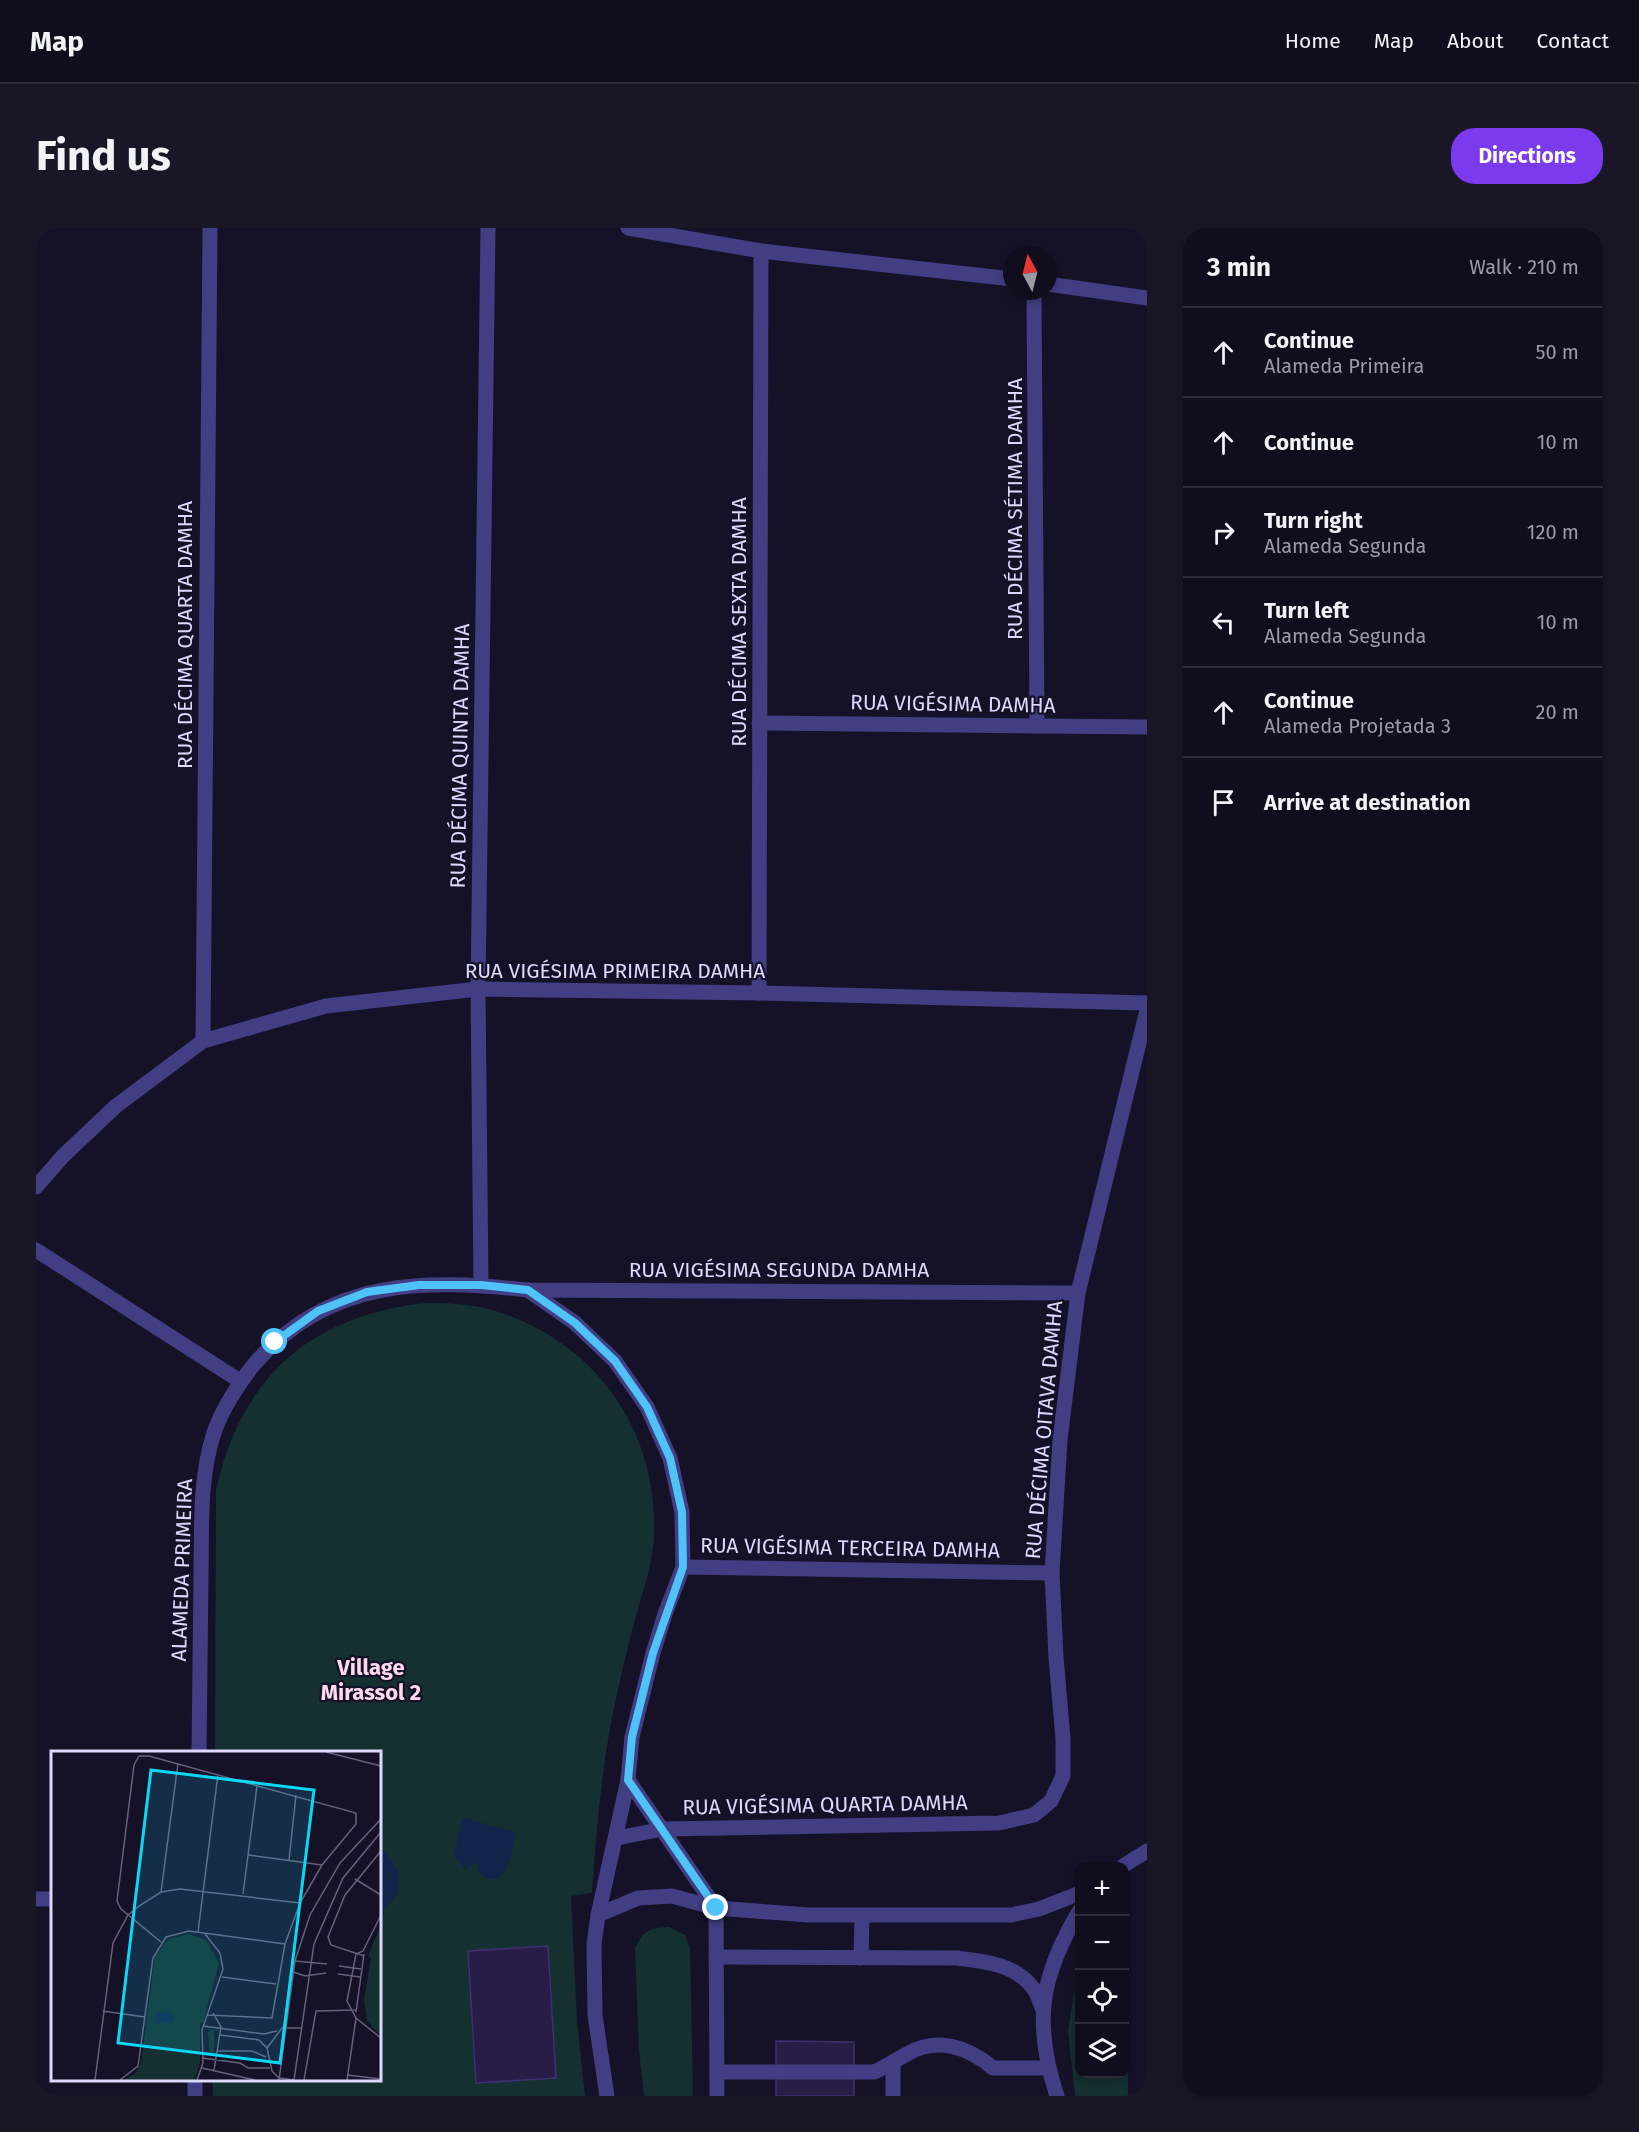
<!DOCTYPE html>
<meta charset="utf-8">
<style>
:root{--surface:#100d1d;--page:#191626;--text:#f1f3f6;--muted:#9c9ca4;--line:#302d3b;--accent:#7c3aed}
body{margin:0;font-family:"Fira Sans",sans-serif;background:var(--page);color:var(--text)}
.controls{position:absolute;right:18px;bottom:18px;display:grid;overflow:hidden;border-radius:12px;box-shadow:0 3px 9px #0003}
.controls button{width:54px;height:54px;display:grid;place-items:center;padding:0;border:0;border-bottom:2px solid var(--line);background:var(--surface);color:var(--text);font:30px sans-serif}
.compass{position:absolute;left:967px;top:18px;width:54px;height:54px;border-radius:50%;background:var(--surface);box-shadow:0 3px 9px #0003;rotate:353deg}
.stop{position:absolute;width:18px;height:18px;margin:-14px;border:4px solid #4fc3f7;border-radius:50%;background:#fff}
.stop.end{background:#4fc3f7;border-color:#fff;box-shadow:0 2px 6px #0008}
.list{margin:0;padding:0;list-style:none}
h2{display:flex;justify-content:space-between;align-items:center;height:78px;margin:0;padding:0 24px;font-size:26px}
h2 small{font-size:20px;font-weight:400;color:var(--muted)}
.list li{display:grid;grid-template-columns:39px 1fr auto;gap:18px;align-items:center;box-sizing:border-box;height:90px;padding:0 24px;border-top:2px solid var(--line)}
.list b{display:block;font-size:22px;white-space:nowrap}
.list p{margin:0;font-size:20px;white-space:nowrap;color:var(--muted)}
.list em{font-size:20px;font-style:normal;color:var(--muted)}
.icon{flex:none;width:33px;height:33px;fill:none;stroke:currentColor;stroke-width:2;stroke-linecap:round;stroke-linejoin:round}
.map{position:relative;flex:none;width:1111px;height:1868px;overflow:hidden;border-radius:24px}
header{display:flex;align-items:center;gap:36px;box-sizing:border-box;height:84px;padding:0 30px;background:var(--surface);border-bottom:2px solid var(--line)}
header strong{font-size:28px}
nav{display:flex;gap:33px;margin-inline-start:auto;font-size:21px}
.intro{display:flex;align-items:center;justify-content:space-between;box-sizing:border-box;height:144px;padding:0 36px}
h1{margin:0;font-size:42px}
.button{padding:15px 27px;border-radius:24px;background:var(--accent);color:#fff;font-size:21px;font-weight:700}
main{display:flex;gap:36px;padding:0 36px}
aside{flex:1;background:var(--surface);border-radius:24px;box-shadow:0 3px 9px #0003}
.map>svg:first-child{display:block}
.green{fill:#143030}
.water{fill:#11254b}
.building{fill:#271d47;stroke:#3f3072;stroke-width:1.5}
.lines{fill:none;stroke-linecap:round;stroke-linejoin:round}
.minor{stroke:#423e84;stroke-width:15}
.route{stroke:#4fc3f7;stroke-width:8}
.labels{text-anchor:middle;stroke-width:4.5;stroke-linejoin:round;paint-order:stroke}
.street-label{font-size:21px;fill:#ddd8fd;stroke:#151127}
.neighbourhood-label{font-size:22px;font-weight:bold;fill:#fedaef;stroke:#151127}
.inset-road{fill:none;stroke:#65617d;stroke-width:1.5}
.view{fill:#0cd7f5;fill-opacity:0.15;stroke:#0cd7f5;stroke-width:3}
.inset-edge{fill:none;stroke:#ddd8fd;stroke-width:3}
</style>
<header>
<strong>Map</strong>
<nav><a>Home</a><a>Map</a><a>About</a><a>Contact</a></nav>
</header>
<div class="intro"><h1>Find us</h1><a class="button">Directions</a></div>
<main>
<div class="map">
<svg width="1111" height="1868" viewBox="0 0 1111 1868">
<rect width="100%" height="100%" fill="#151127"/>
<g class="green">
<path d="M390 1075C411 1075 433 1076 453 1081 557 1110 623 1201 618 1308 617 1335 607 1362 600 1388 591 1421 583 1455 576 1490 565 1547 560 1607 556 1665L535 1668 541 1793 549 1868H177V1852H344V1524H179L180 1262C205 1149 275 1087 390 1075Z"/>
<polygon points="1089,1685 1091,1692 1092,1868 1039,1868 1032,1802 1043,1735 1044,1846 1088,1846"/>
<path d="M633 1699 649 1707 654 1720 657 1866 656 1868H608L603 1823 599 1720C608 1702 613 1700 633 1699Z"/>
</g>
<g class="water">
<path d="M427 1590 480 1604C477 1619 473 1659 450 1650 443 1647 442 1641 441 1634L429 1641 418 1626Z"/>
<path d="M344 1621C367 1636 371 1669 344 1683Z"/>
</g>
<g class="building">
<polygon points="512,1718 520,1850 440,1855 432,1723"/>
<polygon points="740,1813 818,1814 818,1868 740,1868"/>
</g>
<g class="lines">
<g class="minor">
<polyline points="592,0 725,23 976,51"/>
<polyline points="1012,56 1111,70"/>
<polyline points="998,63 1001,498"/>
<polyline points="723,495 1111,499"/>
<polyline points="723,765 725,23"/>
<polyline points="167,813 174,0"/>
<polyline points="0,959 27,928 80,878 167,813 290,778 442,761 723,765 1111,775"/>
<polyline points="0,1022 204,1153"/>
<polyline points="445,1057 442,761 452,0"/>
<polyline points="492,1062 539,1095 579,1133 611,1179 634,1230 646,1284 647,1339 629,1386 617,1425 596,1509 592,1552 562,1687 558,1716 559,1787 571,1868"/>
<polyline points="647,1339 1016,1345"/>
<path d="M163 1524C164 1466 164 1407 165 1348 166 1301 163 1253 177 1208 184 1184 204 1153 220 1134 294 1050 389 1051 492 1062L1042 1065"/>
<polyline points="592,1552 680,1680 681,1868"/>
<polyline points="581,1610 627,1601 963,1595 998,1587 1015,1573 1027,1548 1027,1511 1020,1429 1016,1345 1024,1212 1042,1065 1111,782"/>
<polyline points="1087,1638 1111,1623"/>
<polyline points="0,1671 16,1671"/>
<polyline points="562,1687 602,1670 636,1668 680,1680 773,1687 975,1687 1003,1681 1044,1665"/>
<path d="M680 1729 921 1730C948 1733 979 1736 997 1760 1002 1766 1004 1775 1007 1782"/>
<polyline points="825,1730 826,1688"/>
<path d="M681 1844H838C850 1839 859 1832 871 1826 901 1808 932 1819 957 1840H1012"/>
<polyline points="159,1868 159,1852"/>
<polyline points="857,1868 857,1836"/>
<path d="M1021 1868C997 1795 1004 1748 1044 1682"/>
</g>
</g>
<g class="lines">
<polyline class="route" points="239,1114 282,1083 331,1064 383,1057 445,1057 492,1062 539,1095 579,1133 611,1179 634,1230 646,1284 647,1339 617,1425 596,1509 592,1552 680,1680"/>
</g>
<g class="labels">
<g class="street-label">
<text transform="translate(979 281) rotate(-90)" y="7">RUA DÉCIMA SÉTIMA DAMHA</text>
<text transform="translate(703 394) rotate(-90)" y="7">RUA DÉCIMA SEXTA DAMHA</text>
<text transform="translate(149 407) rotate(-90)" y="7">RUA DÉCIMA QUARTA DAMHA</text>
<text transform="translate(917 476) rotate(1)" y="7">RUA VIGÉSIMA DAMHA</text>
<text transform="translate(424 528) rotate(-89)" y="7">RUA DÉCIMA QUINTA DAMHA</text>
<text x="579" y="750">RUA VIGÉSIMA PRIMEIRA DAMHA</text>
<text x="743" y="1049">RUA VIGÉSIMA SEGUNDA DAMHA</text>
<text transform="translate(1008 1202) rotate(-85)" y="7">RUA DÉCIMA OITAVA DAMHA</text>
<text transform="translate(814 1320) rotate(1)" y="7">RUA VIGÉSIMA TERCEIRA DAMHA</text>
<text transform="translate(146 1342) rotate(-88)" y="7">ALAMEDA PRIMEIRA</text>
<text transform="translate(789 1577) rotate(-1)" y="7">RUA VIGÉSIMA QUARTA DAMHA</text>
</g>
<g class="neighbourhood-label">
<text x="335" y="1447">Village<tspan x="335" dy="25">Mirassol 2</tspan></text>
</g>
</g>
<g transform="translate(15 1523)">
<rect width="330" height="330" fill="#151127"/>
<path d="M330 173V285L316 270 313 249 320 207 317 205ZM138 183 155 189 168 212 152 272H149V311L144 329H72L84 323 90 313 104 206 117 188ZM163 278V303L159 306 157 281Z" fill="#143030"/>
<path d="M119 261 124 264 122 270 104 272 106 262Z" fill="#11254b"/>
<path class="inset-road" d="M275 1 330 15M197 104 271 114M238 109 245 44M304 128 330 144M110 141 127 12M192 143 206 35M330 164 312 200 305 203 296 250 305 267 330 287M147 181 167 23M110 191 70 158 66 150 83 14 88 5H98L305 62V73L271 114 249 152 234 193 221 267 156 264M313 205 280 194 277 186 294 144 330 100M244 210 276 213M288 215 310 218M242 221 254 225 275 222M287 223 309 226M171 226 225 233M52 260 94 266M305 261 313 203M162 262 170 276 163 319M152 275 213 283 226 280M169 284 208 289 216 297M167 300H201L215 306M151 307 189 312 197 317H219M151 317 204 329M296 324 330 328M44 329 62 192 77 164 88 155 110 141 129 138 249 152M69 329 87 315 102 207 115 186 138 180 234 193M146 329 152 312 151 279 172 218 169 202 154 183M228 329 244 210 259 164 289 112 330 68M243 329 263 193 292 127 330 81M243 329 228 327 221 320 216 297 231 277H250M253 329 265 260 306 259M296 329 305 267"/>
<path class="view" d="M100 19 263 39 229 312 67 292Z"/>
<rect width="330" height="330" class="inset-edge"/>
</g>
</svg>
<div class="controls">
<button>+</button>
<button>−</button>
<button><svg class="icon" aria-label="locate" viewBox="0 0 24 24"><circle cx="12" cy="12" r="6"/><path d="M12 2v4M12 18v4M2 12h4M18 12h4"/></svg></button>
<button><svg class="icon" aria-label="layers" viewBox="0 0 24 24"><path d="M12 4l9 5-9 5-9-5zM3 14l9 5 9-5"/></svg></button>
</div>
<svg class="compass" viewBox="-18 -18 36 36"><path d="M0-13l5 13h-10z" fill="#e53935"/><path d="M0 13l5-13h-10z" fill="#9c9ca4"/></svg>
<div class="stop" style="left:239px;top:1114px"></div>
<div class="stop end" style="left:680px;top:1680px"></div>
</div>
<aside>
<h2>3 min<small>Walk · 210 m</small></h2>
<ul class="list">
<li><svg class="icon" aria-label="ahead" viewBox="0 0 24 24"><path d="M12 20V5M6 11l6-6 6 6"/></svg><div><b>Continue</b><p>Alameda Primeira</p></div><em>50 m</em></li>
<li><svg class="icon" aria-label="ahead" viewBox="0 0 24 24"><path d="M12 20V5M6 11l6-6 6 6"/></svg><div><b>Continue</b></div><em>10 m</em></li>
<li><svg class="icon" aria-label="right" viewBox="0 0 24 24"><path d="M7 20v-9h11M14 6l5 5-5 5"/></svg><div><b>Turn right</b><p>Alameda Segunda</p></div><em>120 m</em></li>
<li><svg class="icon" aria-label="left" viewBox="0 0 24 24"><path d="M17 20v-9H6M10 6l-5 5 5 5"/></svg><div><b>Turn left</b><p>Alameda Segunda</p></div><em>10 m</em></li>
<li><svg class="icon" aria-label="ahead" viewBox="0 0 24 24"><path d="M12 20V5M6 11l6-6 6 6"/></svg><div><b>Continue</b><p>Alameda Projetada 3</p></div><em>20 m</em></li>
<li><svg class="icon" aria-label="arrive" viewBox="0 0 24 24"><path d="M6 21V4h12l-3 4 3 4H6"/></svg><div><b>Arrive at destination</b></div></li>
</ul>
</aside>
</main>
